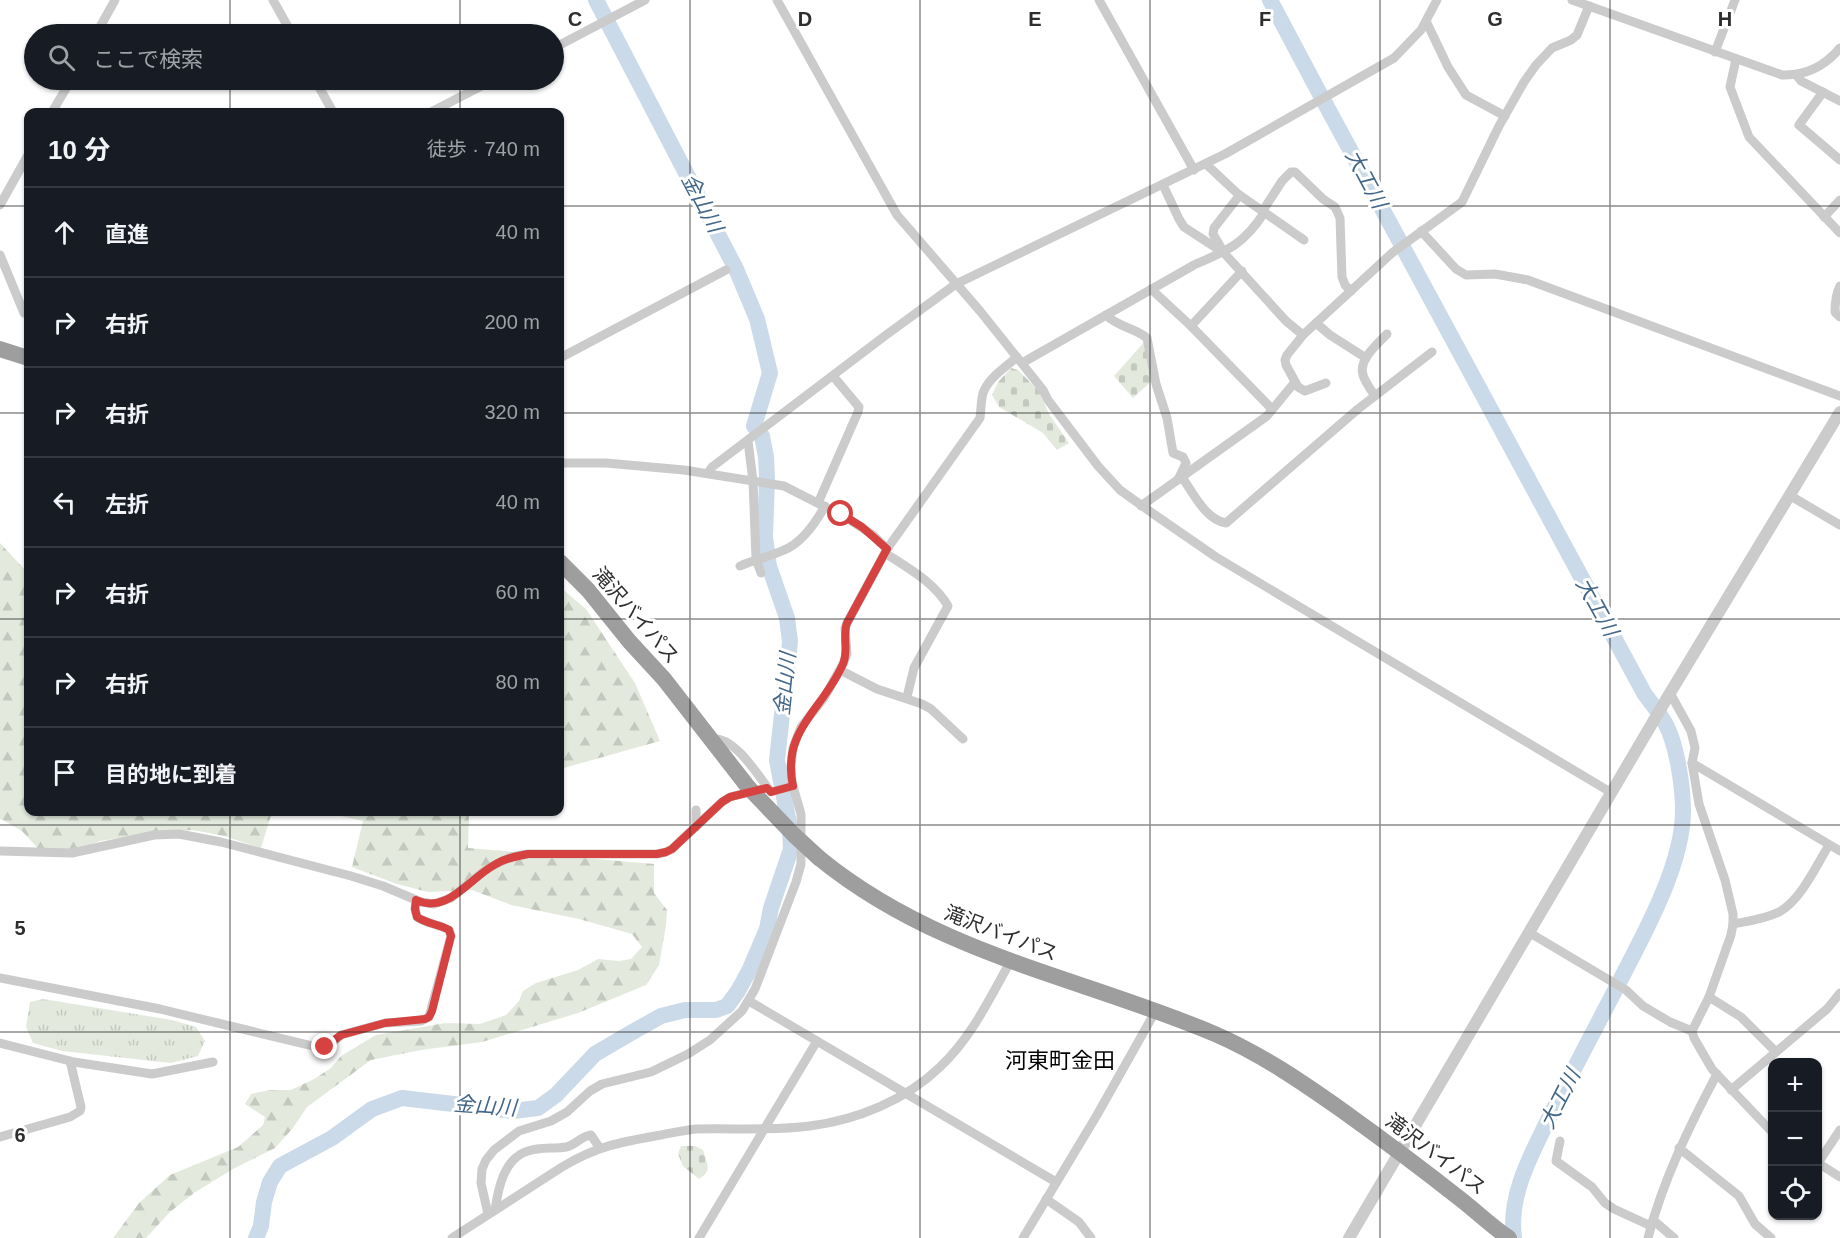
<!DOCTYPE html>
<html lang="ja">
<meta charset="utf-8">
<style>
:root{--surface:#171b24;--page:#242831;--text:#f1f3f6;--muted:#9ea1a6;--line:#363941}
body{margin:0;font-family:Arial,"Noto Sans JP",sans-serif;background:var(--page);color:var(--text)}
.controls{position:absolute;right:18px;bottom:18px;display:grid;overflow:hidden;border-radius:12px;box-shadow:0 2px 4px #0004}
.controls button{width:54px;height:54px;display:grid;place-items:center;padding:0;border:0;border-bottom:2px solid var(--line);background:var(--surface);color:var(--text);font:30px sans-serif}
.stop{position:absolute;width:18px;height:18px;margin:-14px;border:4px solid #d54240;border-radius:50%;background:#fff}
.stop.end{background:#d54240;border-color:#fff;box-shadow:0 2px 6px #0008}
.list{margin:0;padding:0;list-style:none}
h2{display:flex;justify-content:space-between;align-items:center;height:78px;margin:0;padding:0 24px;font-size:26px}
h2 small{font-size:20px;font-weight:400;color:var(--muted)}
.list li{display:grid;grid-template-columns:39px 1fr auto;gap:18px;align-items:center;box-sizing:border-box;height:90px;padding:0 24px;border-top:2px solid var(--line)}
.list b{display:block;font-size:22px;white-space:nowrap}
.list em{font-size:20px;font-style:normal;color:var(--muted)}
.icon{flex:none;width:33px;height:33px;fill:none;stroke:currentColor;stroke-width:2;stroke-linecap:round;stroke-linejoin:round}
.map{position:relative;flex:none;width:1840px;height:1238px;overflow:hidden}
.search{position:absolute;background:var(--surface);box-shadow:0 2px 4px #0004;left:24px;top:24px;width:540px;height:66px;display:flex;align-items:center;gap:15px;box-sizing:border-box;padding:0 21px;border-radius:33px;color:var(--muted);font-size:22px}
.panel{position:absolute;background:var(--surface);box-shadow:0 2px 4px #0004;left:24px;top:108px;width:540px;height:708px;border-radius:12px}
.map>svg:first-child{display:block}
.grass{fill:url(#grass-tufts)}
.forest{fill:url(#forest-firs)}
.cemetery{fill:url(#cemetery-stones)}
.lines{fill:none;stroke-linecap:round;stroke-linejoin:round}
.river{stroke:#cbdae8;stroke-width:16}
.minor{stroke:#cbcbcb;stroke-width:9}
.tertiary{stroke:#cbcbcb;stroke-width:12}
.trunk{stroke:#9e9e9e;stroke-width:16}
.trunk-bridge{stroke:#9e9e9e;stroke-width:16}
.route{stroke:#d54240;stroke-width:8}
.grid{fill:none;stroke:#2e2e2e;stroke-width:1.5;stroke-opacity:0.55}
.labels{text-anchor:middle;stroke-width:6;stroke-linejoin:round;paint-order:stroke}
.street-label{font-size:20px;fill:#2e2e2e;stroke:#fff}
.water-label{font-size:21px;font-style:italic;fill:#436788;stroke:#fff}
.quarter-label{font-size:22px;fill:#000;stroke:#fff}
.grid-label{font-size:20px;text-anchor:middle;font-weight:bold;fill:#2e2e2e;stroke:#fff;stroke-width:6;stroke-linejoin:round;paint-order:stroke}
</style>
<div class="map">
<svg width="1840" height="1238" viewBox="0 0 1840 1238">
<defs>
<pattern id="grass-tufts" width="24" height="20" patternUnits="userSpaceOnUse" patternTransform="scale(1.5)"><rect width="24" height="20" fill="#e3eadd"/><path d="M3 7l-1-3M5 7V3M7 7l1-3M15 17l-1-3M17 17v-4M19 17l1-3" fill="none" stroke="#c3c9be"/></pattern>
<pattern id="forest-firs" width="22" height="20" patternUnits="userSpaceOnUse" patternTransform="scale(1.5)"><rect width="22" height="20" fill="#e3eadd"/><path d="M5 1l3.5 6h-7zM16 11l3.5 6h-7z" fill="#c3c9be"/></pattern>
<pattern id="cemetery-stones" width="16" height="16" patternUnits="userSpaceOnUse" patternTransform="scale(1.5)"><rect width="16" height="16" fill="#e3eadd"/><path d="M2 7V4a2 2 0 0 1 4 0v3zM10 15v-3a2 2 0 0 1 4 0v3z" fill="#c3c9be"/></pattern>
</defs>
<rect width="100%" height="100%" fill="#fff"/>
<polygon class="grass" points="43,999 172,1020 196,1027 205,1041 198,1056 171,1063 62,1051 33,1043 26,1027 30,1002"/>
<g class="forest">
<polygon points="0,543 28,573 28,812 272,812 261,848 224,836 193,830 158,832 100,841 78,849 44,855 22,831 3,820 0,819"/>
<polygon points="560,587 586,609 635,683 660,741 560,769"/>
<polygon points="324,812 469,812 468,848 654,864 654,893 667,910 666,925 659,965 646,985 578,1013 482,1042 421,1050 371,1060 307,1107 293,1128 275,1148 233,1169 194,1193 170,1212 146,1238 113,1238 139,1203 170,1175 238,1147 263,1125 265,1117 245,1104 251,1094 270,1090 291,1090 314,1079 331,1068 341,1056 376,1035 445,1023 480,1024 506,1015 519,1001 523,991 536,983 578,970 598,959 619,961 631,959 642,947 632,934 579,919 511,905 472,890 428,892 397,884 352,867 363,821"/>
</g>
<g class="cemetery">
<polygon points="1145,341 1154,379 1133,398 1114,376"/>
<polygon points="1011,368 1018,370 1039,391 1049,414 1069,443 1057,450 1043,433 999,407 992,395 998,382"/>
<path d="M681 1146H695L703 1150C707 1164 713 1171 699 1179L683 1166 678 1154Z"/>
</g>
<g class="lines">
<g class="river">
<path d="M1270 0C1393 232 1518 463 1644 693 1651 703 1659 712 1665 723 1677 744 1683 787 1683 811 1683 861 1649 925 1626 969 1601 1018 1574 1068 1549 1118 1531 1155 1508 1196 1514 1238"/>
<polyline points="256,1238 261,1226 264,1202 270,1182 280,1166 332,1138 372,1109 402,1098 513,1111 538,1108 556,1095 595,1054 629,1034 661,1016 685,1010 716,1010 727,1006 738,991 750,969 767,929 771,908 791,849 790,829 777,760 790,642 787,618 769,566 765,537 767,479 766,457 762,436 754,426 770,373 757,319 736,269 596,0"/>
</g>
<g class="minor">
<polyline points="273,0 292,34"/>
<polyline points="777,0 897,215 980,311 1043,390 1048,400 1098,466 1120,490 1155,515 1216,557 1612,793"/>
<polyline points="1099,0 1194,170"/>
<path d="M1572 0 1782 75C1805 76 1825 66 1840 48"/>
<polyline points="1426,21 1448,67 1466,95 1505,116"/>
<polyline points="96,34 115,0"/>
<polyline points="554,48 645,0"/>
<polyline points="1715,52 1735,0"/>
<polyline points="1736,59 1730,87 1749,137 1840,233"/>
<polyline points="1797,76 1801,81 1840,101"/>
<polyline points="315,80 333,112"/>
<polyline points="1823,92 1799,125 1840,160"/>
<polyline points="52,112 71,80"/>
<polyline points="431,112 493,80"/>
<polyline points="1206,164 1238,194 1304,240"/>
<polyline points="1163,185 1179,219 1184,227 1224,253 1286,321 1303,335"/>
<polyline points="0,205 28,155"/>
<polyline points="1262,212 1282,181 1291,172 1295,172 1323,199 1335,207 1340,218 1342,277 1345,285 1351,291"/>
<polyline points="1824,217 1840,200"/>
<polyline points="1421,231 1456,269 1466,275 1495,274 1528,280 1840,396"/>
<polyline points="1223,251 1213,234 1214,228 1239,196"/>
<polyline points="0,255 24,313 28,313"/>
<path d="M1840 286C1836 294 1835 303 1835 312L1840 317"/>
<polyline points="1151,289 1191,326 1272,409"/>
<path d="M1106 315C1118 327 1135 328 1147 338L1156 384 1167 418 1173 453 1183 457 1186 463 1178 480"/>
<polyline points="1316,323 1330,335 1366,358"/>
<polyline points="1191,326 1242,271"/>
<polyline points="560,358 726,270"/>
<path d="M1022 363 1194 265C1228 250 1243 245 1264 213"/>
<polyline points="1326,383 1305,391 1298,387 1286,365 1285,360 1287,355 1303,335 1392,253 1462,202 1499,126 1524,82 1536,65 1552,48 1571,40 1577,35 1589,6"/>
<path d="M1375 396C1371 390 1365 382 1363 375 1358 360 1378 343 1387 334"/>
<polyline points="748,441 753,481 756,559 761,573"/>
<polyline points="560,463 606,463 684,470 784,486 847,518 873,535 887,549"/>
<polyline points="708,473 712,467 886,335 956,284 1225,154 1394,58 1421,30 1437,0"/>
<path d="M1182 477C1193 493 1206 520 1226 523L1358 409 1432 352"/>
<polyline points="1789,495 1840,525"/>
<polyline points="818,503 858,412 859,407 833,376"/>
<polyline points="1141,506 1267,416 1295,382"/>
<path d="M885 553C908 568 934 582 948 606L914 668 907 697"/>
<path d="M740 566C756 559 769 557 784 550 802 543 816 522 825 506"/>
<polyline points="840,670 877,689 922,704 931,709 963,739"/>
<polyline points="1670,693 1691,731 1695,748 1692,763 1699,804 1725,880 1733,914 1733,924 1731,935 1709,997 1692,1031 1694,1038 1712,1069 1772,1132"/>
<path d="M712 739C735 736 758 776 771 792L793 786"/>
<polyline points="1692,763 1840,851"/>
<polyline points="696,827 696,810"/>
<polyline points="0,851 72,853 154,835 179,834 221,842 351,876 383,886 421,902 434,904 451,898 483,872 496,864 511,857 528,854 657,854 666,852 672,849 722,802 730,797 767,788"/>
<path d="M1733 924C1749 921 1765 919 1779 912 1801 900 1816 866 1829 845"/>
<polyline points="1530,933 1626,990 1643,1006 1670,1022 1692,1031"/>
<path d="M0 978 160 1009 321 1048 330 1045 341 1035 385 1023 421 1021 429 1017 451 936 449 930C439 924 427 924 417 917L415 909 416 900"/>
<polyline points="1709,997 1741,1017 1776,1052"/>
<polyline points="749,1001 1056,1182"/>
<polyline points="0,1043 74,1062 152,1074 213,1062"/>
<polyline points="1731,1090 1827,1009 1840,993"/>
<polyline points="0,1137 70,1117 80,1111 81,1107 70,1061"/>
<polyline points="1560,1141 1556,1161 1592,1187 1605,1203 1614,1209 1651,1226"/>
<polyline points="1679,1148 1739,1196 1755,1224 1771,1238"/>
<polyline points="1818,1163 1840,1130"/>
<polyline points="1818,1163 1840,1177"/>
<polyline points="1046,1199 1079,1222 1091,1238"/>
<path d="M495 1210C498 1189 504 1158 528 1151 540 1147 553 1149 566 1147 576 1145 581 1136 591 1135L599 1147"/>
<path d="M488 1214 481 1183 482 1169 486 1160 494 1150 519 1131 551 1121 567 1112 590 1091 602 1084 651 1072 688 1054 710 1040 742 1011 755 989 796 882 801 864V814L792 783 791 767 793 748 801 727 824 698 843 664 847 654 845 628 847 623 887 549 980 418C981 410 981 401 983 393 988 378 1006 367 1017 357"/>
<polyline points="1653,1220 1674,1238"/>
<path d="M452 1238 562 1167C597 1146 621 1142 661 1135 672 1133 685 1130 696 1129 734 1128 772 1131 810 1126 857 1120 906 1100 940 1067 971 1038 990 998 1010 962"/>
<polyline points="699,1238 817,1041"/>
<polyline points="1023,1238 1097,1115 1155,1012"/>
<path d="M1648 1238C1663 1180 1689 1127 1717 1074"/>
</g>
<polyline class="tertiary" points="1349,1238 1670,693 1840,412"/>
<g class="trunk">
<polyline points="0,349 28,358"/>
<polyline points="560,562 588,590 629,641 664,679 748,787"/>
<path d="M819 858C938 955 1078 976 1215 1034 1261 1054 1302 1082 1343 1111 1382 1139 1421 1168 1459 1198 1476 1211 1491 1226 1509 1238"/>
</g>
<polyline class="trunk-bridge" points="748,787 794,835 819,858"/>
</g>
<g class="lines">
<path class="route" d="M325 1047 341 1035 385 1023 425 1019 429 1017 432 1011 451 936 449 930C439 924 427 924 417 917L415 909 416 900C448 915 470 877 496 864 506 858 517 856 528 854H657L666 852 672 849 722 802 730 797 767 788 771 792 793 786C781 730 823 710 843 664 849 649 842 637 847 623L887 549 862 527 841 514"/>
</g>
<path class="grid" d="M230 0V34M460 0V34M690 0V1238M920 0V1238M1150 0V1238M1380 0V1238M1610 0V1238M230 80V112M460 80V112M0 206H28M560 206H1840M0 413H28M560 413H1840M0 619H28M560 619H1840M230 812V1238M460 812V1238M0 825H1840M0 1032H1840"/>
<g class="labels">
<g class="street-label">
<text transform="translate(636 615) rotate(49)" y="7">滝沢バイパス</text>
<text transform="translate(1001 933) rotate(21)" y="7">滝沢バイパス</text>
<text transform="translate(1436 1154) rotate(37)" y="7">滝沢バイパス</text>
</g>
<g class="water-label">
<text transform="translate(1366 179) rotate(62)" y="7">大工川</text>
<text transform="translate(702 203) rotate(62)" y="7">金山川</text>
<text transform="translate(1597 607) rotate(61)" y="7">大工川</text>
<text transform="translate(785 684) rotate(-84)" y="7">金山川</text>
<text transform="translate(1560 1099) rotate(-63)" y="7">大工川</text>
<text transform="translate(485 1106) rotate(4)" y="7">金山川</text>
</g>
<g class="quarter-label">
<text x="1060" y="1068">河東町金田</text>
</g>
</g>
<g class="grid-label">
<text x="575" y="26">C</text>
<text x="805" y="26">D</text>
<text x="1035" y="26">E</text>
<text x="1265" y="26">F</text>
<text x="1495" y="26">G</text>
<text x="1725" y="26">H</text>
<text x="20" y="935">5</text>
<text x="20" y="1142">6</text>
</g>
</svg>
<div class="controls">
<button>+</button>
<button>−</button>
<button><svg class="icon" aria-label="locate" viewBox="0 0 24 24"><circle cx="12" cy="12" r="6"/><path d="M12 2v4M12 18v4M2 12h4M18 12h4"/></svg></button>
</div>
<div class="stop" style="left:841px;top:514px"></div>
<div class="stop end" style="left:325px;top:1047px"></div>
<div class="search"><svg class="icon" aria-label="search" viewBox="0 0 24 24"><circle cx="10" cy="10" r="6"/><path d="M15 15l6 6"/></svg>ここで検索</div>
<section class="panel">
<h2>10 分<small>徒歩 · 740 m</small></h2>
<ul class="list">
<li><svg class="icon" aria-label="ahead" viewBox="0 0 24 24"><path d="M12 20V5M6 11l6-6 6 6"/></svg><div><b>直進</b></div><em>40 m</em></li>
<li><svg class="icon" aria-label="right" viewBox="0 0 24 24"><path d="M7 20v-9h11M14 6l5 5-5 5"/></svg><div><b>右折</b></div><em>200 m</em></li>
<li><svg class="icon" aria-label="right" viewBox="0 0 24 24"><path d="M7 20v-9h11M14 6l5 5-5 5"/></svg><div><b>右折</b></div><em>320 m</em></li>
<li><svg class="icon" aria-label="left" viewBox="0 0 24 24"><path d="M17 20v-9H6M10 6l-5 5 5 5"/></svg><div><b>左折</b></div><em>40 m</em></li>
<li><svg class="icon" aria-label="right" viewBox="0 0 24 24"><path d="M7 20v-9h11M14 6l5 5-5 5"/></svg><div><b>右折</b></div><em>60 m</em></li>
<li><svg class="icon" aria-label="right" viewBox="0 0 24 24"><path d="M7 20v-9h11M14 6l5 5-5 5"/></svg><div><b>右折</b></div><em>80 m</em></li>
<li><svg class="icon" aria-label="arrive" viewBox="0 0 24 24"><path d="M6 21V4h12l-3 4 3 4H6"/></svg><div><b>目的地に到着</b></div></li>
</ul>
</section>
</div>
